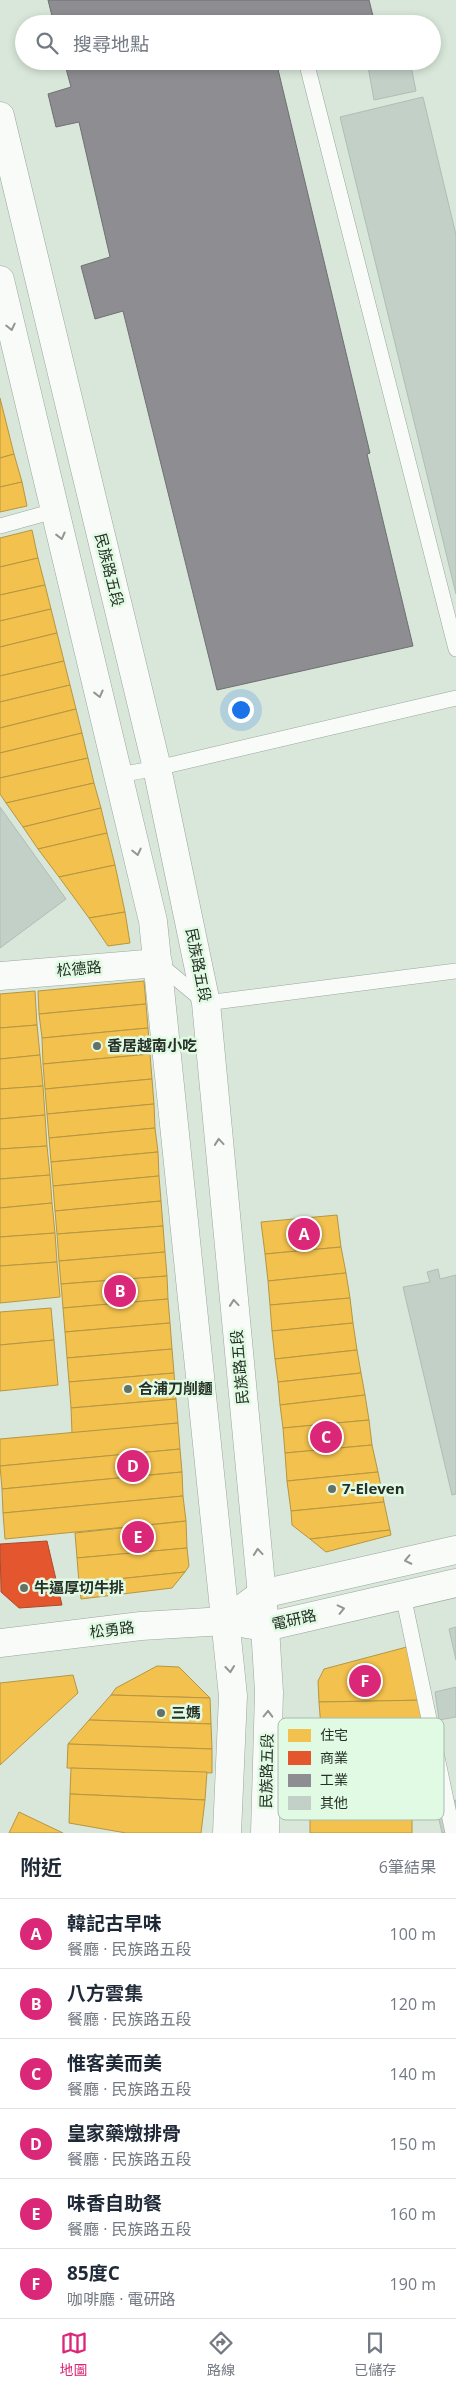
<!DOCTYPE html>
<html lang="zh-TW">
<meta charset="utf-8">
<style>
:root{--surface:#fff;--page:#f2f2f3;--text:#1f2937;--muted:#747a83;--line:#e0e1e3;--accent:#db2777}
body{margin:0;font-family:"Open Sans","Noto Sans TC",sans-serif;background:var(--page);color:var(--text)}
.you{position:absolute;left:240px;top:709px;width:18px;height:18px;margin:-12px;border:4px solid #fff;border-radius:50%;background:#1a73e8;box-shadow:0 0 0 8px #1a73e833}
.badge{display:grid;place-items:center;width:32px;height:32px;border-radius:50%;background:var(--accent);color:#fff;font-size:16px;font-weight:700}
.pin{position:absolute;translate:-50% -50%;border:2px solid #fff;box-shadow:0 1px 5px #0006}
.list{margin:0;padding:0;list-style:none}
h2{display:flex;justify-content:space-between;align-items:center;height:65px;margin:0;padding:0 20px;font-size:21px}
h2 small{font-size:16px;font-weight:400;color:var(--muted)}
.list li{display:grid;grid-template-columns:32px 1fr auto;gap:15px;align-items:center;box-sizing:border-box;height:70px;padding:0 20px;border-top:1px solid var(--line)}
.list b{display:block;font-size:19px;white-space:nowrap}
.list p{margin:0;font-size:16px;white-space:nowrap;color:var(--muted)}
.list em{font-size:16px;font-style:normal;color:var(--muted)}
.icon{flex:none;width:28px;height:28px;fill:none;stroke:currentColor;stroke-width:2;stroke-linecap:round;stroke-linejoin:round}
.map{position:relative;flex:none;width:456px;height:1833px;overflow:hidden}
.search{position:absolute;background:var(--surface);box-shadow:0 2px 8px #0003;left:15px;right:15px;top:15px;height:55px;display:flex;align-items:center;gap:12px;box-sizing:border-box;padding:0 18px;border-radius:28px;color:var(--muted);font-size:19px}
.sheet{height:485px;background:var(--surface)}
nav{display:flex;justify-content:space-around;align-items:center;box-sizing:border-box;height:70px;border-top:1px solid var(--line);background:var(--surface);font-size:14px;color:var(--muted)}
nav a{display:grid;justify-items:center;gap:2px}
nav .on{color:var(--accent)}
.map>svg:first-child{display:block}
.homes{fill:#f2c14e;stroke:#b59642}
.shops{fill:#e4572e;stroke:#ab4b2c}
.industry{fill:#8d8d92;stroke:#6e7172}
.building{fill:#c2d0c7;stroke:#b0bdb5}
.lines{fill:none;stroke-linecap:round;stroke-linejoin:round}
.service-casing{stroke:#9ba69c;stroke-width:16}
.minor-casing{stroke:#9ba69c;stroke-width:29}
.tertiary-casing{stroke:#9ba69c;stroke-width:29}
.secondary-casing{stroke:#9ba69c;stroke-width:29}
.service{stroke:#f9fbf9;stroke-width:15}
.minor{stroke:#f9fbf9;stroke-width:28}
.tertiary{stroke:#f9fbf9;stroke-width:28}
.secondary{stroke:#f9fbf9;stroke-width:28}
.oneway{stroke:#909690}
.poi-dot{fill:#657066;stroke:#e0fae3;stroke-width:2}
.labels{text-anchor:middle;stroke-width:5;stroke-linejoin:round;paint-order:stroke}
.street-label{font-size:15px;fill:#263027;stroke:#e0fae3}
.poi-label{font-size:15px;font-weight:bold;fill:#263027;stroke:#e0fae3;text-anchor:start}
.key{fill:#e0fae3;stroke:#a8bdab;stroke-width:1}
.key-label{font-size:14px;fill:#263027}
</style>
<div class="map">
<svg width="456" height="1833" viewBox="0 0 456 1833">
<rect width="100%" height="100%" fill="#d9e7da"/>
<g class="homes">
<polygon points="0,398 14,454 0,458"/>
<polygon points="14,454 22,482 0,487 0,458"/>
<polygon points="22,482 27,506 0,512 0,487"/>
<polygon points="32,530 38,558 0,567 0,538"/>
<polygon points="38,558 45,585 0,595 0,567"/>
<polygon points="45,585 51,609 0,621 0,595"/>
<polygon points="51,609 57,633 0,647 0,621"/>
<polygon points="57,633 64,661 0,676 0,647"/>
<polygon points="64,661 70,685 0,702 0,676"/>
<polygon points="70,685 76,709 0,728 0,702"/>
<polygon points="76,709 82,733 0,753 0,728"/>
<polygon points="82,733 88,758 0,778 0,753"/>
<polygon points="88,758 94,783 6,803 0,794 0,778"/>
<polygon points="94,783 101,808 23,827 6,803"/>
<polygon points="101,808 107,833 38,849 23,827"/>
<polygon points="107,833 115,865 59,877 38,849"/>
<polygon points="115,865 125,912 89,918 59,877"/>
<polygon points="125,912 130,943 108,946 89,918"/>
<polygon points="144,981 146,1004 39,1014 38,991"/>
<polygon points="35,991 37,1025 0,1028 0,994"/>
<polygon points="146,1004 148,1028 42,1038 39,1014"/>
<polygon points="37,1025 40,1055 0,1059 0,1028"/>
<polygon points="148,1028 150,1054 43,1064 42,1038"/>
<polygon points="150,1054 152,1079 45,1089 43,1064"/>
<polygon points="40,1055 43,1086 0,1089 0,1059"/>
<polygon points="152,1079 154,1104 47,1114 45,1089"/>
<polygon points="43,1086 45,1115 0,1119 0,1089"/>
<polygon points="154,1104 155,1128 49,1138 47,1114"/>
<polygon points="45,1115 47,1146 0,1149 0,1119"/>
<polygon points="155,1128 158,1152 51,1162 49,1138"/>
<polygon points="47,1146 50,1175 0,1179 0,1149"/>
<polygon points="158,1152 159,1176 53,1186 51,1162"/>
<polygon points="50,1175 52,1203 0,1208 0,1179"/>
<polygon points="159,1176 161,1201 55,1211 53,1186"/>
<polygon points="161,1201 163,1226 57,1234 55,1211"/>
<polygon points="52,1203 55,1233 0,1237 0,1208"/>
<polygon points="337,1215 341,1247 265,1254 261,1222"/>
<polygon points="163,1226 165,1252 59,1261 57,1234"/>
<polygon points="55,1233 57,1262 0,1266 0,1237"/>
<polygon points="341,1247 346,1273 268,1281 265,1254"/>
<polygon points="165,1252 167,1276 61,1284 59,1261"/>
<polygon points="57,1262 60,1297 0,1303 0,1266"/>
<polygon points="346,1273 350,1298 270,1305 268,1281"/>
<polygon points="167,1276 168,1299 63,1308 61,1284"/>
<polygon points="350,1298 353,1323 272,1331 270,1305"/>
<polygon points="168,1299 170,1323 65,1332 63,1308"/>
<polygon points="51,1308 54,1340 0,1345 0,1312"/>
<polygon points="170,1323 172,1349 67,1358 65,1332"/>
<polygon points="353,1323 357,1350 275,1359 272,1331"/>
<polygon points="54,1340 58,1385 0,1391 0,1345"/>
<polygon points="172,1349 174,1373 69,1382 67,1358"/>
<polygon points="357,1350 361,1373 278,1382 275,1359"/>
<polygon points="174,1373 176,1399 71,1408 69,1382"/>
<polygon points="361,1373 365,1395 280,1405 278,1382"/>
<polygon points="365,1395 369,1420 283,1428 280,1405"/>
<polygon points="176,1399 178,1423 72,1433 71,1408"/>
<polygon points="369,1420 372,1445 285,1453 283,1428"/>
<polygon points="178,1423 180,1449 0,1466 0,1439"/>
<polygon points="372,1445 378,1472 287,1481 285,1453"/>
<polygon points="180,1449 182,1472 2,1489 0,1466"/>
<polygon points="182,1472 183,1496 3,1513 2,1489"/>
<polygon points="378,1472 384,1502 291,1511 287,1481"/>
<polygon points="183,1496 186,1521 5,1539 3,1513"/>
<polygon points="384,1502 390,1530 310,1539 292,1525 291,1511"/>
<polygon points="186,1521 187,1548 77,1558 75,1533"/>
<polygon points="390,1530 391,1535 326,1552 310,1539"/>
<polygon points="187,1548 189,1566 185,1572 79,1583 77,1558"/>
<polygon points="185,1572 172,1588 81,1599 79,1583"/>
<polygon points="418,1644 428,1700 319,1702 318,1681 324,1669"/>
<polygon points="157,1666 179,1667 210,1698 111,1695 116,1688"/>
<polygon points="73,1675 78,1693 0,1765 0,1683"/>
<polygon points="111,1695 210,1698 211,1724 89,1720"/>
<polygon points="428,1700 431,1725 321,1728 319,1702"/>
<polygon points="89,1720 211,1724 212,1749 68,1744"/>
<polygon points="68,1744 212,1749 212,1773 67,1768"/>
<polygon points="71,1768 207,1772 205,1800 70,1794"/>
<polygon points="70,1794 205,1800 201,1833 126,1833 69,1823"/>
<polygon points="19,1812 63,1833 9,1833"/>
<polygon points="412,1814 412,1833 310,1833 310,1815"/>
</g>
<polygon class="shops" points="47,1541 62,1605 19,1608 1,1592 0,1544"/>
<g class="industry">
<polygon points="48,0 369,0 375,24 54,24"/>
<polygon points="64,61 276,61 370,453 367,454 413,646 217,690 123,311 95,319 81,266 110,257 79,122 56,127 48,94 71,87"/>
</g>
<g class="building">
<polygon points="367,61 410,61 416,91 374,100"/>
<polygon points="423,97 456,235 456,594 340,117"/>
<polygon points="0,807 66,899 0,948"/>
<polygon points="438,1269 440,1279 456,1275 456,1494 452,1495 403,1287 430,1282 427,1272"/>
<polygon points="456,1627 456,1660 449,1629"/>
<polygon points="456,1687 456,1717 439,1720 435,1692"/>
<polygon points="456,1800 456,1833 442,1833 436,1806"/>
</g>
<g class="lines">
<defs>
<g id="service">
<polyline points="306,61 456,649"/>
<polyline points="0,526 54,511"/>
<polyline points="119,775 157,768 456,698"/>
<polyline points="158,963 206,1003 456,971"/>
<polyline points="403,1595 453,1833"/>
</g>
<g id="minor">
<polyline points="0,976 158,963"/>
<polyline points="0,1643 141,1626 225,1621"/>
</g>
<g id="tertiary">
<polyline points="225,1621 262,1594 456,1550"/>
<polyline points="241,1623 265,1627 456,1583"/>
</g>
<g id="secondary">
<polyline points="0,116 157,768 206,1003 265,1627 269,1692 265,1833"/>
<polyline points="0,280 153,921 233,1696 227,1833"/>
</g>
</defs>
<use href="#service" class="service-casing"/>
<use href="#minor" class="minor-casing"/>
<use href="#tertiary" class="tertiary-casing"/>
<use href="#secondary" class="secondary-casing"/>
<use href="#service" class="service"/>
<use href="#minor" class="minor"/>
<use href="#tertiary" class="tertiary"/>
<use href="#secondary" class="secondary"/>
</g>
<defs><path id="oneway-chevron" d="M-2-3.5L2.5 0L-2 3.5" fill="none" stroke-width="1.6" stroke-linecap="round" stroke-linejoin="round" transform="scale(1.25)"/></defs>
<g class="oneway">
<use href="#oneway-chevron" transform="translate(11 327) rotate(77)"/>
<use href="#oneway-chevron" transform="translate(61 536) rotate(76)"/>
<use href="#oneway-chevron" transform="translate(99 694) rotate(76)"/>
<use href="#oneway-chevron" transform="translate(137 852) rotate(77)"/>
<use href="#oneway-chevron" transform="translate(219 1142) rotate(-95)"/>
<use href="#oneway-chevron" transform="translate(234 1303) rotate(-95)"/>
<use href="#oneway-chevron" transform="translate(258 1552) rotate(-95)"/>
<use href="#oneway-chevron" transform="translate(408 1560) rotate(168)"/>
<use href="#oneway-chevron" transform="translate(341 1609) rotate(-13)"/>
<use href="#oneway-chevron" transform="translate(230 1669) rotate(84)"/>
<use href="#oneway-chevron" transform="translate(268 1714) rotate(-89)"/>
</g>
<g class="poi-dot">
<circle cx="97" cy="1046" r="5"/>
<circle cx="128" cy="1389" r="5"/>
<circle cx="332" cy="1489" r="5"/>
<circle cx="24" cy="1588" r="5"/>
<circle cx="161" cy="1713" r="5"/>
</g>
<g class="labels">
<g class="street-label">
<text transform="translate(109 570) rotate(76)" y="5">民族路五段</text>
<text transform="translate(198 965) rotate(79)" y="5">民族路五段</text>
<text transform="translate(79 969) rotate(-5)" y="5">松德路</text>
<text transform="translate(240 1367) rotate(-95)" y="5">民族路五段</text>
<text transform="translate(294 1620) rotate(-13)" y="5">電研路</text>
<text transform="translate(112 1630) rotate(-7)" y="5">松勇路</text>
<text transform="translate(267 1771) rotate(-89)" y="5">民族路五段</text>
</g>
<g class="poi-label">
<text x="107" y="1051">香居越南小吃</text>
<text x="138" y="1394">合浦刀削麵</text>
<text x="342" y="1494">7-Eleven</text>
<text x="34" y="1593">牛逼厚切牛排</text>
<text x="171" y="1718">三媽</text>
</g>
</g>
<rect x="278" y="1718" width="166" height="102" rx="8" class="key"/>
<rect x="288" y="1729" width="23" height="13" fill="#f2c14e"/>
<rect x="288" y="1751" width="23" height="14" fill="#e4572e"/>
<rect x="288" y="1774" width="23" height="13" fill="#8d8d92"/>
<rect x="288" y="1796" width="23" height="14" fill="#c2d0c7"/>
<g class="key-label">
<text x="320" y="1740">住宅</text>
<text x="320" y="1763">商業</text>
<text x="320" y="1785">工業</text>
<text x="320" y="1808">其他</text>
</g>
</svg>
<div class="you"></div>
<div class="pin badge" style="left:304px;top:1234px">A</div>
<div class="pin badge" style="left:120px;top:1291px">B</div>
<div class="pin badge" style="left:326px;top:1437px">C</div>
<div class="pin badge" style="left:133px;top:1466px">D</div>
<div class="pin badge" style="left:138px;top:1537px">E</div>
<div class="pin badge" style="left:365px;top:1681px">F</div>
<div class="search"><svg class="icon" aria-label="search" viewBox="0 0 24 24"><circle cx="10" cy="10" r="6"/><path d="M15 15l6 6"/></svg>搜尋地點</div>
</div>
<section class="sheet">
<h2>附近<small>6筆結果</small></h2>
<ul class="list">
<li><span class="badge">A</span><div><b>韓記古早味</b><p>餐廳 · 民族路五段</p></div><em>100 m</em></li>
<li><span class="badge">B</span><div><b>八方雲集</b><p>餐廳 · 民族路五段</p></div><em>120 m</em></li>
<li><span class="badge">C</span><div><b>惟客美而美</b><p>餐廳 · 民族路五段</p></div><em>140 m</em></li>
<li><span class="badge">D</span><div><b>皇家藥燉排骨</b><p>餐廳 · 民族路五段</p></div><em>150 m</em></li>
<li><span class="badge">E</span><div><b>味香自助餐</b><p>餐廳 · 民族路五段</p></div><em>160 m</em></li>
<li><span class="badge">F</span><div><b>85度C</b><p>咖啡廳 · 電研路</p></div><em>190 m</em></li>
</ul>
</section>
<nav>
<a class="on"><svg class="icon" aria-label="map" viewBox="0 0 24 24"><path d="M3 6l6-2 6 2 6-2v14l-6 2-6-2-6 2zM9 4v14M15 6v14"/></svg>地圖</a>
<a><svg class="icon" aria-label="directions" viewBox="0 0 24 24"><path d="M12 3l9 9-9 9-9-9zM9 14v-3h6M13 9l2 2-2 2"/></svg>路線</a>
<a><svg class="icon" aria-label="saved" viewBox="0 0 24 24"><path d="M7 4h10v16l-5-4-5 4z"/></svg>已儲存</a>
</nav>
